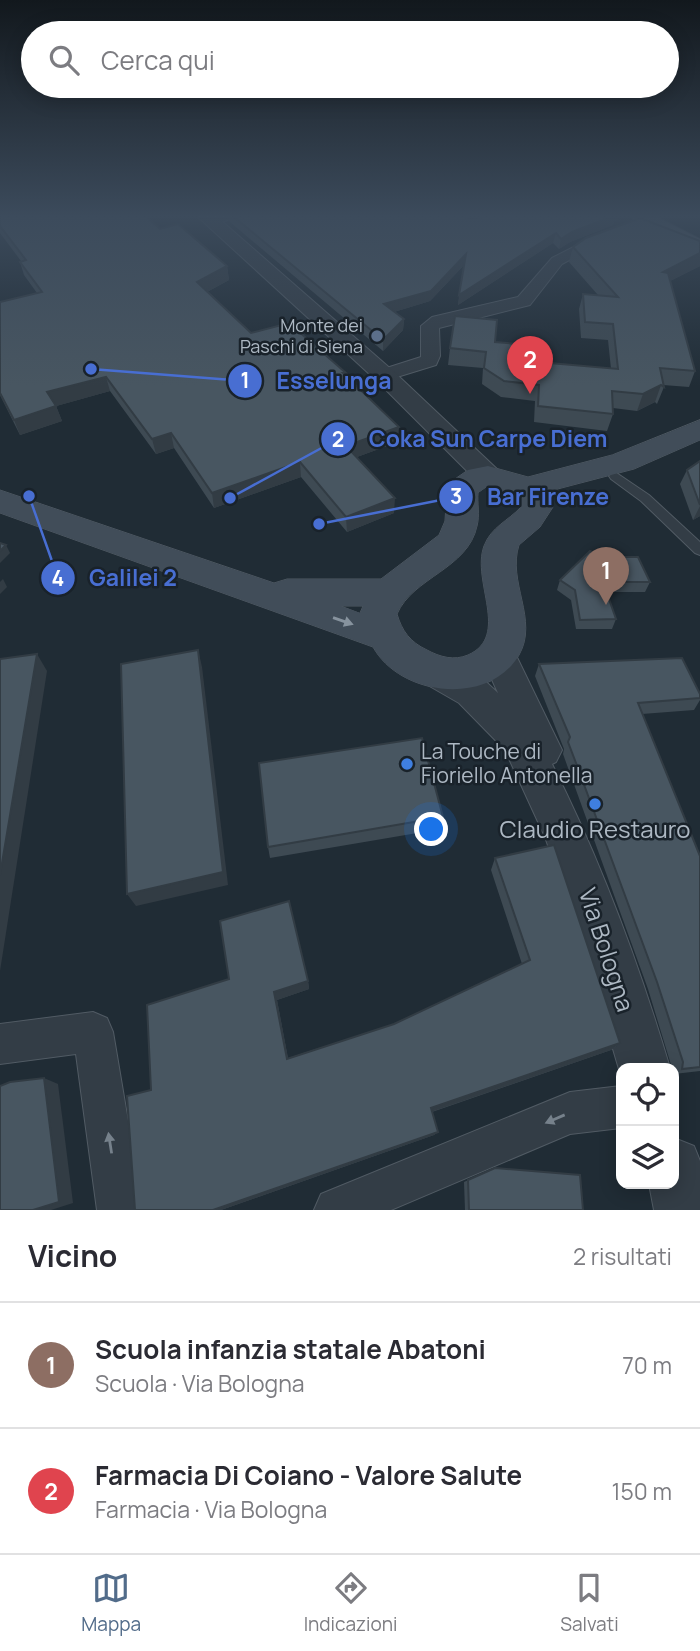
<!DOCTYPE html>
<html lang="it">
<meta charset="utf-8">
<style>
:root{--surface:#fff;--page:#f7f7f7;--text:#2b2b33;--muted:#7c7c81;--line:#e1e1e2;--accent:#526c8a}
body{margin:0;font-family:Manrope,sans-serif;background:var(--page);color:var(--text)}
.controls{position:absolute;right:21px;bottom:21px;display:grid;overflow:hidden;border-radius:14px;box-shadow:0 4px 18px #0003}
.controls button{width:63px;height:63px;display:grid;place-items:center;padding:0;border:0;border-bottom:2px solid var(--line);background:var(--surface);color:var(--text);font:35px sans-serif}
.you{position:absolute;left:432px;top:830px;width:24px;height:24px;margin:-18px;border:5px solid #fff;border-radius:50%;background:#1a73e8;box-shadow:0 0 0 10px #1a73e833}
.badge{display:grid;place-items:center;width:46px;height:46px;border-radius:50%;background:var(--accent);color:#fff;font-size:23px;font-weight:700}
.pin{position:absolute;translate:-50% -58px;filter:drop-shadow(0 2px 4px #0008)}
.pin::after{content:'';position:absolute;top:37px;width:24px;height:21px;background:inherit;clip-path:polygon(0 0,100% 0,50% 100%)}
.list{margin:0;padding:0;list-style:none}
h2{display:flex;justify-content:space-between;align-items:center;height:91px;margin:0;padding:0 28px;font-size:30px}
h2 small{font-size:23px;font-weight:400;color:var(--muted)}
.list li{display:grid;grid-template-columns:46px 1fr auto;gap:21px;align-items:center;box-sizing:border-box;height:126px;padding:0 28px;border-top:2px solid var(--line)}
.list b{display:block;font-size:26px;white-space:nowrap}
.list p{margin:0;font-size:23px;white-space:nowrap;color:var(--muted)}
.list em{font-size:23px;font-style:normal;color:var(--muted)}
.icon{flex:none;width:38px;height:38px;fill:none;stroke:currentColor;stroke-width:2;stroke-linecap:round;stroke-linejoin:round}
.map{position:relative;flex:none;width:700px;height:1210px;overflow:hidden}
.search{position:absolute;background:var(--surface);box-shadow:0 4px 18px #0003;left:21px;right:21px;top:21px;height:77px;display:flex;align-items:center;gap:18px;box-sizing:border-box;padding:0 24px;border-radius:38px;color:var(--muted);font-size:26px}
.sheet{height:343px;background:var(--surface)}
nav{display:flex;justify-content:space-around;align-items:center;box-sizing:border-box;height:98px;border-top:2px solid var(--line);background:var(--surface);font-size:19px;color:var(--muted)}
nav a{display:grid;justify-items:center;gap:4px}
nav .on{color:var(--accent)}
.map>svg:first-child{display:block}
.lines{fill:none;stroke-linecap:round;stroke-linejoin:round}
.service-casing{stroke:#515b64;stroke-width:2}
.minor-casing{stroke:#515b64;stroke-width:2}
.tertiary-casing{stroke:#515b64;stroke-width:2}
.secondary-casing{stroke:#515b64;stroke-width:1}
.primary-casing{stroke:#3d464f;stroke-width:2}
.service{fill:#333d46;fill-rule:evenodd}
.minor{fill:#333d46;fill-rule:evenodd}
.tertiary{fill:#333d46;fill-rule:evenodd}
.secondary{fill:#414d59;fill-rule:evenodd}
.primary{fill:#515c66;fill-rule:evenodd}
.wall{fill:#3e4a53}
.shaded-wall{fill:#323c44}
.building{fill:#485661;stroke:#323c44;stroke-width:2}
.oneway{fill:#87939e}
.oneway2{fill:#76818b}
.service-dot{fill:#5c6f8a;stroke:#19222a;stroke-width:2.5}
.shop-dot{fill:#3f7fe0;stroke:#19222a;stroke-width:2.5}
.labels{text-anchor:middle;stroke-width:5;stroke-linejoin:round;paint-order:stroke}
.far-poi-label{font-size:18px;fill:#adb8c3;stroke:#19222a;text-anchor:end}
.poi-label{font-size:21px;fill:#adb8c3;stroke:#19222a;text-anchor:start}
.near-poi-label{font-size:24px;fill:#adb8c3;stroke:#19222a}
.near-street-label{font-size:24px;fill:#adb8c3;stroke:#19222a}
.leader{fill:none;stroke:#486ed2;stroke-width:2.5}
.callout-dot{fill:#486ed2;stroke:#19222a;stroke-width:2.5}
.mark-label{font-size:21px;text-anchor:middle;font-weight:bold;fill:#fff}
.callout-label{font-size:23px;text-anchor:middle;font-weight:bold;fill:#486ed2;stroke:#19222a;stroke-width:5;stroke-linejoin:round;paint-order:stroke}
</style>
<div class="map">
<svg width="700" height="1210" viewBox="0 0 700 1210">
<rect width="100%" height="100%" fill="#202c35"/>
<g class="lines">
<defs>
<polygon id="service" points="615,472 649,495 700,542 700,555 695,553 641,501 611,479 609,476"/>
<g id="minor">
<polygon points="213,217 235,217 217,224 207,224 207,218"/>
<polygon points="603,232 608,233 610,236 608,239 562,264 530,305 439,328 440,356 436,365 384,381 375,375 377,371 421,357 421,326 432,317 518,297 552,258"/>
<polygon points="93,1012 107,1018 113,1032 143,1210 97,1210 76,1054 0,1064 0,1024"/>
<polygon points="621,1086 621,1128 570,1134 391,1210 314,1210 321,1194 570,1092"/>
</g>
<g id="tertiary">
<polygon points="198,217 217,217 392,370 498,470 502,476 498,482 488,485 478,482 376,380"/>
<path d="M499 641 511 645 562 750 556 762 552 764C601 861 639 964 670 1068H621V1076L577 927 545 837 505 750 459 703 426 684 421 674 426 664 439 659 485 681 498 693 481 655 487 645Z"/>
<polygon points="674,1138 694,1146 700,1161 700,1210 654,1210 649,1184 674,1184"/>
</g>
<path id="secondary" d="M700 420V440L634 469 546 492 553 507 540 527 519 545C507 582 539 620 519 655 489 707 400 696 373 647L0 513V490L274 583 287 579H381L439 535 445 521 447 488 452 481 468 470 488 466 528 477 612 455ZM488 486 514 496 521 507C508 521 491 527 484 546 471 581 511 636 468 655 454 661 440 657 427 650 410 642 402 631 397 614 413 577 468 569 477 526 480 515 477 503 478 493ZM341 606H363L360 613Z"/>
<polygon id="primary" points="632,217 657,217 700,239 700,255 635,221"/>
</defs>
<use href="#service" class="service-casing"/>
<use href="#minor" class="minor-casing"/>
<use href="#tertiary" class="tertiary-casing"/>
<use href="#secondary" class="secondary-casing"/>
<use href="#primary" class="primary-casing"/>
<use href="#service" class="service"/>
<use href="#minor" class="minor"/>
<use href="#tertiary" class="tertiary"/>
<use href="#secondary" class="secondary"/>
<use href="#primary" class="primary"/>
</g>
<g class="wall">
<polygon points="0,217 160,229 227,266 229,280 207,292 251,333 346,373 346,376 398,442 357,457 394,513 347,532 301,477 214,508 174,448 156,454 110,391 56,406 62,421 20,435 0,395 0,302 37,293 24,275 20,262 21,261 0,233"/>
<polygon points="229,217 467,217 472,219 482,217 619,217 619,219 614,221 613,225 570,242 559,249 553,243 458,305 464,265 430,301 394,312 404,319 403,330 383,351 230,222"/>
<polygon points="700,241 700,266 670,281 695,371 689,387 663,385 664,387 657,404 655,402 637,411 613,408 613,414 607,431 534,422 535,401 501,397 482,384 483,368 448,365 450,348 495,342 527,361 611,369 608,340 581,338 579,309 583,294 598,295 569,262 573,247"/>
<polygon points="700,461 700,516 693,520 680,484 687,470"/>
<polygon points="560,580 650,582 645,592 607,592 616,619 612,629 576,629 571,600 557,590"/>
<polygon points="539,664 700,694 700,700 694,710 642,714 700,856 700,1071 674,1074 674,1068 672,1068 648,989 563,754 564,749 535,676"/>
<polygon points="443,817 441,829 270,858 268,847"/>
<polygon points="495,858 620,1043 611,1050 432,1112 438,1132 434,1135 221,1210 135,1210 151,1090 147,1005 308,981 309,989 277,1000 288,1058 394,1024 522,964 491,870"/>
<polygon points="495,1168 583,1210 465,1210 464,1182"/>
</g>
<g class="shaded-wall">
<polygon points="609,217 619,217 619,219 614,221 613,225 570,242 559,249 561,239 572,232"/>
<polygon points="556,233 553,243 458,305 459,295"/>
<polygon points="700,253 700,266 658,287 663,272"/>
<polygon points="466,254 465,264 430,301 384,315 384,304"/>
<polygon points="227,266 229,280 199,296 197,282"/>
<polygon points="404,319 403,330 383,351 383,340"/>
<polygon points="106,377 110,391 53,407 47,392"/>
<polygon points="661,385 655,402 637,411 643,394"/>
<polygon points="56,406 62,421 20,435 14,420"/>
<polygon points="399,427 398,442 346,461 346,446"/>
<polygon points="171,433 174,448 156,454 152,439"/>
<polygon points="300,462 301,477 214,508 212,493"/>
<polygon points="395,498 394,513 347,532 346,517"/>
<polygon points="700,506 700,516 693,520"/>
<polygon points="6,545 10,553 0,563 0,551"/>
<polygon points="3,579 7,587 0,594 0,582"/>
<polygon points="198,650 202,667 228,885 136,906 127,894"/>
<polygon points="37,654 47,671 0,971 0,875"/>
<polygon points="308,981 309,989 277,1000 289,1065 287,1059 274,992"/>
<polygon points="620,1043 611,1050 428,1113 431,1108"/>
<polygon points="44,1078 58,1084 73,1203 51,1210 33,1210"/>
<polygon points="438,1132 434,1135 221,1210 213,1210"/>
</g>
<g class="building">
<polygon points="0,217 147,217 160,229 178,224 227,266 197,282 251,333 289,323 346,373 343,373 399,427 346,446 395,498 346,517 300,462 212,493 171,433 152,439 106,377 47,392 56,406 14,420 0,393 0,302 42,292 20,262 26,260 0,226"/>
<polygon points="234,217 467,217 472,219 482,217 611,217 572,232 561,239 556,233 459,295 466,254 431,291 384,304 404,319 383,340"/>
<polygon points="640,218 700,241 700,253 663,272 668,273 695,371 660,368 664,387 661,385 643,394 612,391 613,414 538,406 539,385 504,381 484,368 486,352 450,348 455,316 497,320 495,342 528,345 527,361 618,369 613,324 585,322 583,294 618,297 573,247 586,238"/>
<polygon points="700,461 700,505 687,470"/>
<polygon points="0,543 6,545 0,551"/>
<polygon points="590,551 601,557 638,557 650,582 603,582 616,619 580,620 575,590 560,580"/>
<polygon points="198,650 223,872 127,894 121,664"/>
<polygon points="37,654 0,875 0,659"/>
<polygon points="682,658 700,694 700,698 638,703 700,856 700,1067 682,1069 683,1062 657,982 576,763 568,742 570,737 539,664"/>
<polygon points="422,738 443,817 268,847 259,763"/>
<polygon points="554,845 620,1043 431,1108 438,1132 213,1210 135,1210 127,1096 151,1090 147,1005 229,979 220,921 289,901 308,981 274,992 287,1059 394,1024 530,960 495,858"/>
<polygon points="44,1078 59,1202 33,1210 0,1210 0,1086 10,1082"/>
<polygon points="495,1168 580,1175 583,1210 469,1210 468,1180"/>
</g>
<defs><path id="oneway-solid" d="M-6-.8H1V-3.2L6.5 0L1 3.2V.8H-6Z" transform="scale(1.75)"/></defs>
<use class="oneway" href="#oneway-solid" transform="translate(343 621) rotate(19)"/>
<g class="oneway2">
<use href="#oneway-solid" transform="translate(555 1119) rotate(157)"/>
<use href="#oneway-solid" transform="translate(110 1143) rotate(-99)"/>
</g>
<linearGradient id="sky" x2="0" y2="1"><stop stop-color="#12181d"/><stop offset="0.56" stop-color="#3c4b5c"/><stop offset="1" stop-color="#3c4b5c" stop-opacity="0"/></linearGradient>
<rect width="700" height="386" fill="url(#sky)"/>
<circle class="service-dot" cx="377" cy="336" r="7"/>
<g class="shop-dot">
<circle cx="407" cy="764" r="7"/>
<circle cx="595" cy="804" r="7"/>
</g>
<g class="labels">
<g class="far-poi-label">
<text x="363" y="332">Monte dei<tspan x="363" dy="21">Paschi di Siena</tspan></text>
</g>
<g class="poi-label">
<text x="421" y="759">La Touche di<tspan x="421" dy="24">Fioriello Antonella</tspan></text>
</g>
<g class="near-poi-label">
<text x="595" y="838">Claudio Restauro</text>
</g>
<g class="near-street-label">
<text transform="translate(606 950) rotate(72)" y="8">Via Bologna</text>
</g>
</g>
<path class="leader" d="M91 369L245 381M230 498L338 439M319 524L456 497M29 496L58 578"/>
<g class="callout-dot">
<circle cx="91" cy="369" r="7"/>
<circle cx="230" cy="498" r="7"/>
<circle cx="319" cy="524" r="7"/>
<circle cx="29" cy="496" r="7"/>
<circle cx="245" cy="381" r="18"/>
<circle cx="338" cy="439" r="18"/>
<circle cx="456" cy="497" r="18"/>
<circle cx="58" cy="578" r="18"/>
</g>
<g class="mark-label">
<text x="245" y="388">1</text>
<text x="338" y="447">2</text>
<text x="456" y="504">3</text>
<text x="58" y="586">4</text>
</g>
<g class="callout-label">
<text x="334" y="389">Esselunga</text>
<text x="488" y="447">Coka Sun Carpe Diem</text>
<text x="548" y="505">Bar Firenze</text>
<text x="133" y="586">Galilei 2</text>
</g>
</svg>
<div class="controls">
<button><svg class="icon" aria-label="locate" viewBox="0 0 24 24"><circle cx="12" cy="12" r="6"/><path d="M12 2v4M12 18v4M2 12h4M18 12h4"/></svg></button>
<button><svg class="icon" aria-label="layers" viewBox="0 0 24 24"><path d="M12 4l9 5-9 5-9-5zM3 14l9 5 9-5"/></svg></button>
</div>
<div class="you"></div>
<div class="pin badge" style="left:606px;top:605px;background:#8d6e63">1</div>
<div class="pin badge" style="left:530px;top:394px;background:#e0444e">2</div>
<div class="search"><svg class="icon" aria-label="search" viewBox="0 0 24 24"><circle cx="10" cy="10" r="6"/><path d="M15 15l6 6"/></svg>Cerca qui</div>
</div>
<section class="sheet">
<h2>Vicino<small>2 risultati</small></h2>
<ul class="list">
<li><span class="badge" style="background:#8d6e63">1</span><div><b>Scuola infanzia statale Abatoni</b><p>Scuola · Via Bologna</p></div><em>70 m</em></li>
<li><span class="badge" style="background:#e0444e">2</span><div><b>Farmacia Di Coiano - Valore Salute</b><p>Farmacia · Via Bologna</p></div><em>150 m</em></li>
</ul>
</section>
<nav>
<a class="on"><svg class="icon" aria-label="map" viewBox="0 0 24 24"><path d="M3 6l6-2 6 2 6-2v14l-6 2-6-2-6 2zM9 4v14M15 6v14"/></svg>Mappa</a>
<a><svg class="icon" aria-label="directions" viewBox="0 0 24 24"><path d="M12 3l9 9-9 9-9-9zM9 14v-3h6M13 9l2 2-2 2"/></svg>Indicazioni</a>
<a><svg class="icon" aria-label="saved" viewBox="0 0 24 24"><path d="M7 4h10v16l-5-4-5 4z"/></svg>Salvati</a>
</nav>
